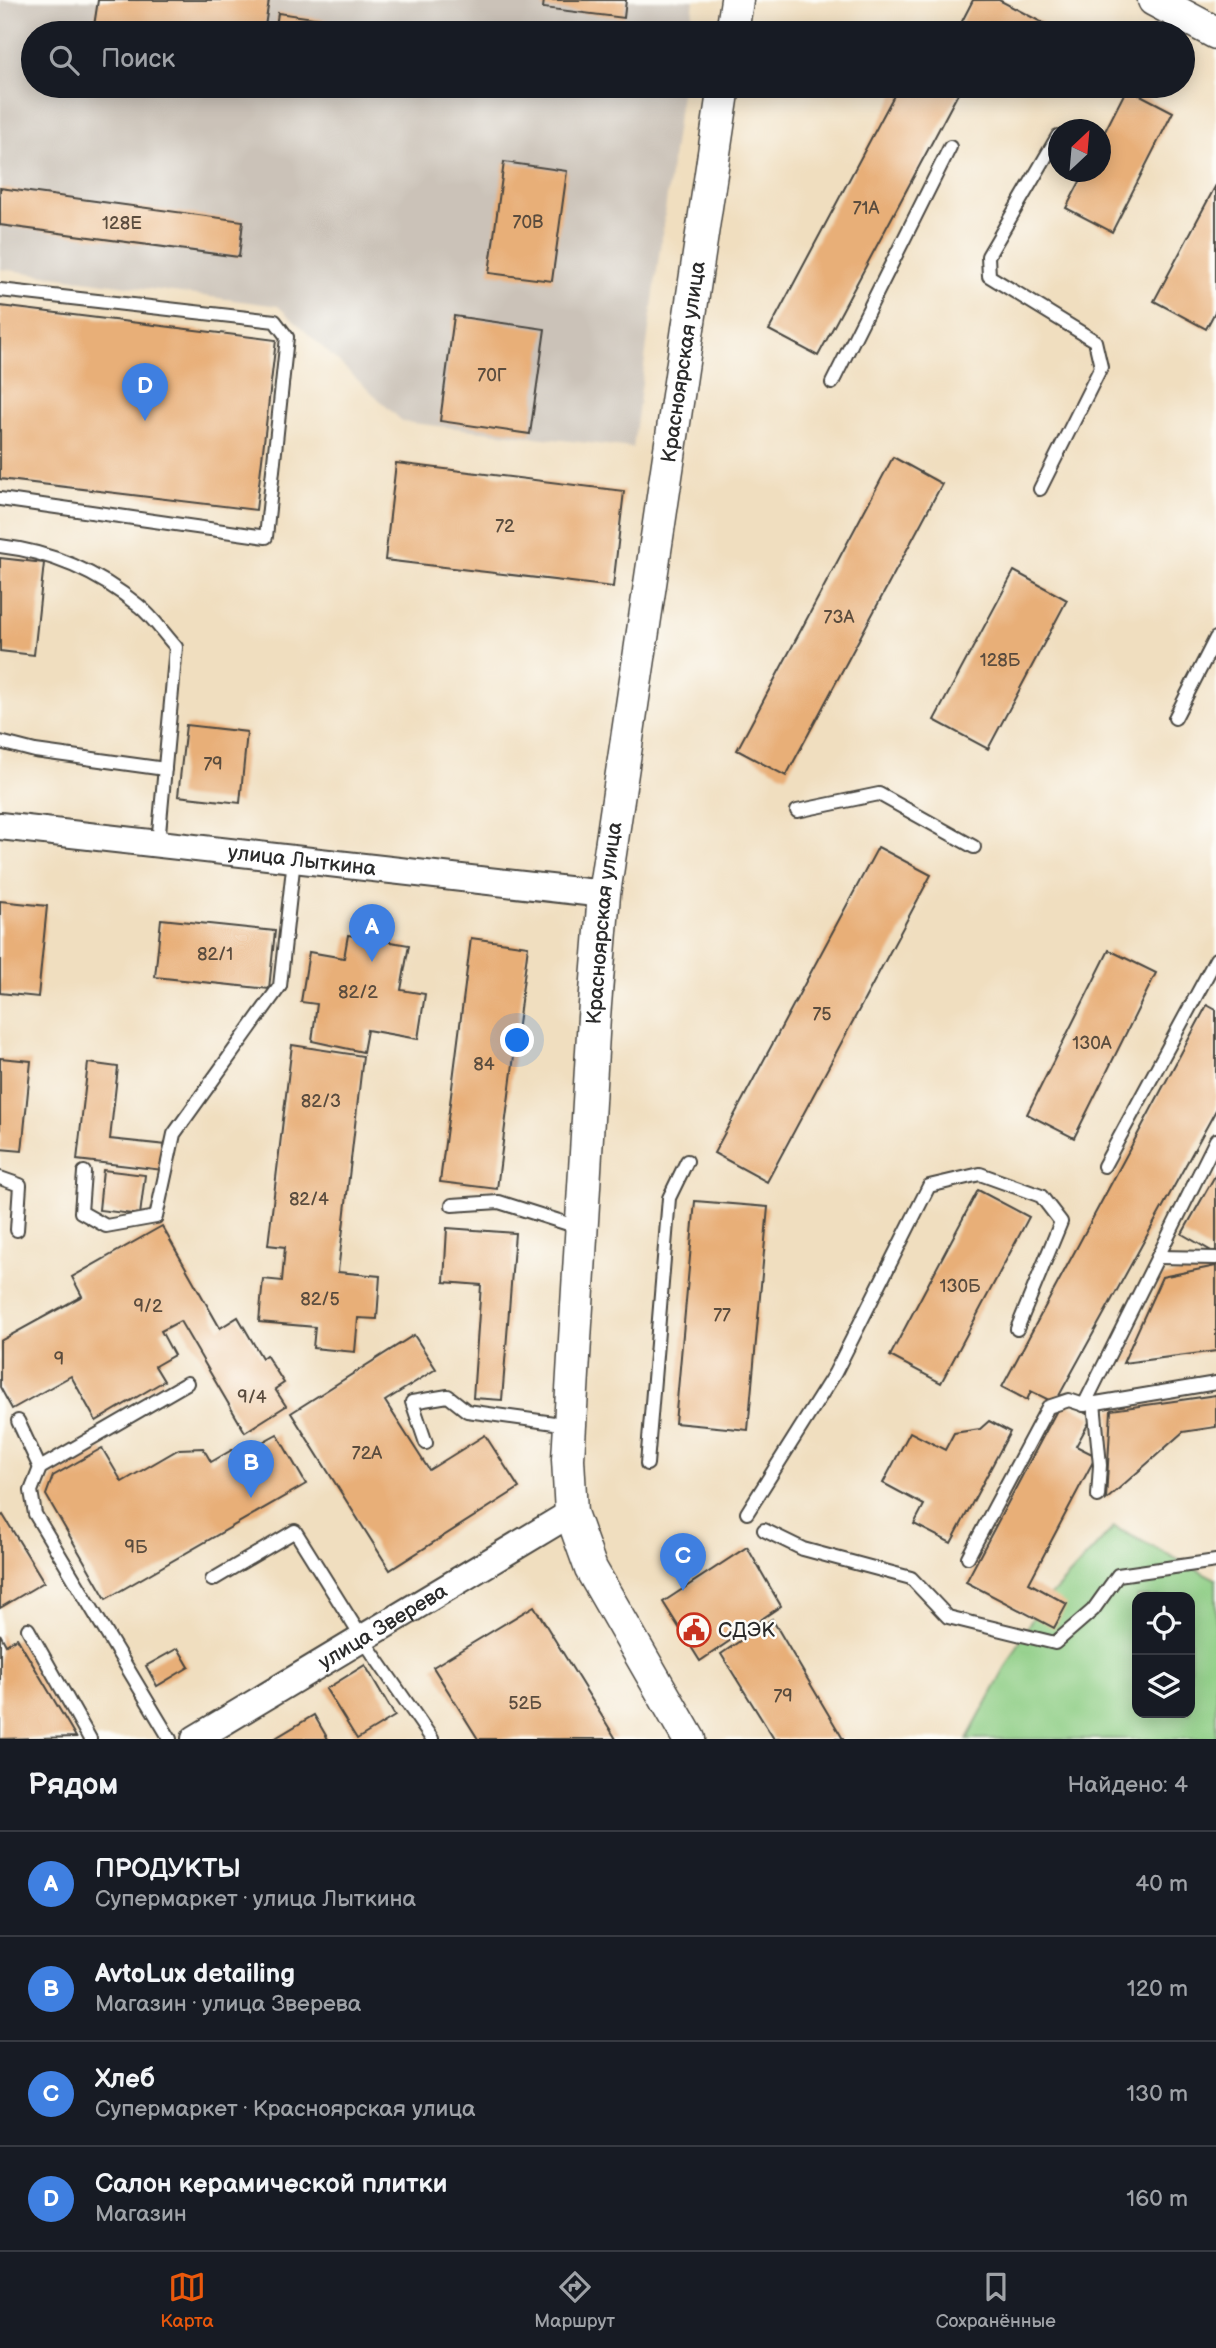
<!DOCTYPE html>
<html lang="ru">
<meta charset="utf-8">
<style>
:root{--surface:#171b24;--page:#242831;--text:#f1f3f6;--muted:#9ea1a6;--line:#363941;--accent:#ea580c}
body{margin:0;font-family:"Balsamiq Sans",sans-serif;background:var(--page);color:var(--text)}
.controls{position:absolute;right:21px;bottom:21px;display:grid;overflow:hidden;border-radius:14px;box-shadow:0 4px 18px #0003}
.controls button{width:63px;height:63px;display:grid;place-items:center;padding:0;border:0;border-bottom:2px solid var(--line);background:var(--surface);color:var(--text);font:35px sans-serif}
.compass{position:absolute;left:1048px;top:119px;width:63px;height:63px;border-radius:50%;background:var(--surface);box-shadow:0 4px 18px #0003;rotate:26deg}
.you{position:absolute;left:518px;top:1041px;width:24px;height:24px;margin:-18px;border:5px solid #fff;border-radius:50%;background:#1a73e8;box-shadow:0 0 0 10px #1a73e833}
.badge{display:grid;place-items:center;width:46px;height:46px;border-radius:50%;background:var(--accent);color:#fff;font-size:23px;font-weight:700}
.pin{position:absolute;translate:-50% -58px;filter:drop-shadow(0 2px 4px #0008)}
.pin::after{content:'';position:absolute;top:37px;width:24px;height:21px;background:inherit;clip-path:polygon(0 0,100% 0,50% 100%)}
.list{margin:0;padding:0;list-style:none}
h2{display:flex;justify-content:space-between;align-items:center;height:91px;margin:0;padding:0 28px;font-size:30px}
h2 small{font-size:23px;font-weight:400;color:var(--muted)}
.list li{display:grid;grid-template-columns:46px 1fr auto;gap:21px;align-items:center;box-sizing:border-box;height:105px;padding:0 28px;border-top:2px solid var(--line)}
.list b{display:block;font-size:26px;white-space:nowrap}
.list p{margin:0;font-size:23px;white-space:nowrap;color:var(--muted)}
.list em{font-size:23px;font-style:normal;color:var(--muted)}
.icon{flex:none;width:38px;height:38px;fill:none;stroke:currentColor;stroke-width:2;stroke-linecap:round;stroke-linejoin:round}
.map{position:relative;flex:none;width:1216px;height:1739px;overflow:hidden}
.search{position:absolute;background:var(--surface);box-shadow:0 4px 18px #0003;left:21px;right:21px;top:21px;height:77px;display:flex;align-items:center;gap:18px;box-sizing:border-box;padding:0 24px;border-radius:38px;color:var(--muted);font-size:26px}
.sheet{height:511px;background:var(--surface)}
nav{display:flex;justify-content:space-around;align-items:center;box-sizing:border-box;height:98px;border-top:2px solid var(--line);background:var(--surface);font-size:19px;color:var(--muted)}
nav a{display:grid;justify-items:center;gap:4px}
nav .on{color:var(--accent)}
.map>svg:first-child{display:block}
.industrial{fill:#cbc2b8}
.green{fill:#8dcd84;stroke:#5c7c58;stroke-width:2;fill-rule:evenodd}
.building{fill:#e8af78}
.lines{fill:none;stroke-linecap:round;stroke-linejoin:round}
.service-casing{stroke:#494641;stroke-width:16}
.minor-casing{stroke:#494641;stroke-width:30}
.tertiary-casing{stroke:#494641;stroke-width:35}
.service{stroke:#fff;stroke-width:12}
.minor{stroke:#fff;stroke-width:26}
.tertiary{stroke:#fff;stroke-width:32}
.labels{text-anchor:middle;stroke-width:5;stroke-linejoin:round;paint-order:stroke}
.number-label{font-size:18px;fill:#5a4c3e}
.street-label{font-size:21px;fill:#2b2b2b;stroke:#fdfcf7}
.poi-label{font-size:21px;fill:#2b2b2b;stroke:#fdfcf7;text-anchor:start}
</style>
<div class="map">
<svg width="1216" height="1739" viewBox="0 0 1216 1739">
<rect width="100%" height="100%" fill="#fdfcf7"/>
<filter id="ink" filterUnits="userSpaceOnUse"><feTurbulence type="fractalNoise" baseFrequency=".0143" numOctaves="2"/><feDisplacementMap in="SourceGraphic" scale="14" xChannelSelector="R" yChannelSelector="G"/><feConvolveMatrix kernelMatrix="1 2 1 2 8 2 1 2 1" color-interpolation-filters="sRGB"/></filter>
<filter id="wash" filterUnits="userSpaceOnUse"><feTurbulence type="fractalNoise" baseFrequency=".00686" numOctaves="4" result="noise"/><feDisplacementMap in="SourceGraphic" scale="28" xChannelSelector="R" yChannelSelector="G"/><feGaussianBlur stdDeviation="1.57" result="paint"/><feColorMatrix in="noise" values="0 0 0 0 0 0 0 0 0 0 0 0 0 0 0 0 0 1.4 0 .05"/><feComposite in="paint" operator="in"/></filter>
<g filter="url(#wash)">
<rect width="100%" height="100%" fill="#f0debf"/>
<polygon class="industrial" points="0,0 694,0 690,33 33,33 33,86 682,86 633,448 403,422 278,306 0,269"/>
<path class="green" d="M1114 1527 1216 1579V1739H967L1037 1610ZM1137 1597H1190V1713H1137Z"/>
<g id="blocks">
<g class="building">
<polygon points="98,0 269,0 264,33 148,33 94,26"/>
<polygon points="544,0 626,0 624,18 543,8"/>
<polygon points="973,0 999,0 1062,33 956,33"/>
<polygon points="278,13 328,20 326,33 275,33"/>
<polygon points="899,86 962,86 818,356 769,330"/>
<polygon points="1127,88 1173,112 1112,232 1066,208 1085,172 1100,172 1100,141"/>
<polygon points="504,162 567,171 552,281 489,273"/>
<polygon points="1216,185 1216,310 1206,329 1154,301"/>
<polygon points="0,188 243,221 239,257 0,225"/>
<polygon points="0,306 276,340 256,510 0,479"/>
<polygon points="454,316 545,329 530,434 440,421"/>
<polygon points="893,457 942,484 786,776 737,750"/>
<polygon points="396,463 624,491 613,587 385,560"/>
<polygon points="0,558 44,563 34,655 0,651"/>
<polygon points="1014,571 1067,600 988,749 934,720"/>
<polygon points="186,725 247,732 240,803 178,796"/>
<polygon points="878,847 931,875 767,1182 714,1153"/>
<polygon points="0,901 47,906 38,997 0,993"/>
<polygon points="161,919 275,931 269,989 155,977"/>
<polygon points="348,935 409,945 401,990 425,994 418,1039 367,1030 363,1052 312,1041 317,1004 301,1002 309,952 344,958"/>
<polygon points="471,938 528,946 497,1189 440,1182"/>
<polygon points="1109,950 1156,973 1074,1138 1027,1114"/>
<polygon points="1207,1005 1216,1010 1216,1110 1055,1403 1031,1391 1027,1400 1002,1387"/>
<polygon points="292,1045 363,1056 338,1272 380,1276 377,1319 358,1318 355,1352 313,1348 315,1327 259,1322 263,1279 282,1281 285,1247 268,1245"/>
<polygon points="0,1058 31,1061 22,1151 0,1149"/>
<polygon points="88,1063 118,1067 110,1139 166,1145 163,1170 77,1160"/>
<polygon points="103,1170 145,1175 140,1215 99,1210"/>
<polygon points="1216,1174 1216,1251 1215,1253 1182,1234"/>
<polygon points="978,1190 1029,1217 941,1383 890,1356"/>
<polygon points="695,1201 768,1207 748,1430 675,1423"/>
<polygon points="162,1226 220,1328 238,1317 262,1358 266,1355 284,1383 275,1389 286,1406 245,1432 180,1321 161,1331 174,1355 155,1366 164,1381 96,1421 71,1376 12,1409 0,1387 0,1341 82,1296 72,1277"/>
<polygon points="447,1228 515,1233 502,1400 473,1398 481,1285 444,1282"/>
<polygon points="1216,1266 1216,1351 1123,1363 1162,1277"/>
<polygon points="414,1335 436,1369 385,1401 429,1470 485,1435 519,1488 390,1570 291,1413"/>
<polygon points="1216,1395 1216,1427 1183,1432 1106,1500 1111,1410"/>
<polygon points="1067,1403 1092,1417 1076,1446 1096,1456 1029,1583 1067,1604 1054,1628 966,1582 1056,1412"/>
<polygon points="989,1421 1010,1432 951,1543 914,1524 924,1505 883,1483 910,1432 945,1450 954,1433 980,1429"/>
<polygon points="277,1434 306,1484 106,1599 46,1495 53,1476 102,1448 122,1482 179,1449 203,1448 211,1462 237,1447 241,1454"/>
<polygon points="3,1515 44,1582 0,1608 0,1517"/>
<polygon points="747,1547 781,1606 700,1661 663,1602"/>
<polygon points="534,1606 616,1739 478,1739 433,1667"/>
<polygon points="772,1619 843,1739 774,1739 721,1654"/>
<polygon points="0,1634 6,1645 17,1638 76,1737 0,1739"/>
<polygon points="178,1648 189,1667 157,1686 146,1666"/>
<polygon points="365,1665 395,1716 357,1739 326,1689"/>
<polygon points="314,1715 328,1739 274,1739"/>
</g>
</g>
</g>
<g filter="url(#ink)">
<use href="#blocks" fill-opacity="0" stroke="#494641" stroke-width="2"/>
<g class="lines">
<defs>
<g id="service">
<polyline points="0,290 275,321 287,337 266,537 0,499"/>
<polyline points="832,383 950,147"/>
<polyline points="1040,489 1101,367 1095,341 989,276 988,256 1058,136"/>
<path d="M0 546C52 552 99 573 139 606 153 617 164 634 176 647L158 844"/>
<polyline points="1175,718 1216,638"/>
<polyline points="0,742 35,751 165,769"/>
<polyline points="797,811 879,794 974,847"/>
<polyline points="1216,1140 1084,1405 1216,1383"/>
<polyline points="1104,1166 1216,959"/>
<polyline points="84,1172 81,1212 106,1226 156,1217 174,1134 280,986 294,859"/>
<polyline points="0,1178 20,1185 17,1230"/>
<polyline points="452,1205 499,1202 581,1228"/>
<polyline points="1158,1257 1216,1258"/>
<polyline points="1094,1403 1100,1465 1098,1496"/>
<polyline points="18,1421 40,1468"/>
<polyline points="426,1443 412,1402 448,1396 467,1411 569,1425"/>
<polyline points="647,1464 669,1198 687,1161"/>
<polyline points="747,1513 835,1373 929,1186 980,1174 1041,1196 1061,1222 1017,1329"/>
<polyline points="764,1530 803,1549 911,1578 948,1617 1055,1643 1093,1610 1118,1575 1216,1561"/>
<polyline points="968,1557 1048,1407 1069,1400 1084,1405"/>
<polyline points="212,1580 295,1531 362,1638 432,1739"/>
<polyline points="28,1629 90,1739"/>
<polyline points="170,1739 35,1514 31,1491 40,1468 187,1383"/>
</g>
<g id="minor">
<path id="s1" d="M0 826 604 894"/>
<path id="s2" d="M195 1739 571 1513"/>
</g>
<g id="tertiary">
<polyline points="1154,0 1216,33"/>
<polyline points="732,33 737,0"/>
<path id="s3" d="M689 1739 591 1569 571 1513 568 1459 594 1017 604 894 724 86"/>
</g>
</defs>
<use href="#service" class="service-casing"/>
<use href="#minor" class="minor-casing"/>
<use href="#tertiary" class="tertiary-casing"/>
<use href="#service" class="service"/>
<use href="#minor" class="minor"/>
<use href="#tertiary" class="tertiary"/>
</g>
</g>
<defs>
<symbol id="civic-ring" viewBox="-11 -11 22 22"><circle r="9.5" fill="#fdfcf7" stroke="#c8321e" stroke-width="1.5"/><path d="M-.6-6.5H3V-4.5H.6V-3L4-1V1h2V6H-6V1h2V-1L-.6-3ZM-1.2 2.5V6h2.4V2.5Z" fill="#c8321e"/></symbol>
</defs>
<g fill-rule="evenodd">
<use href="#civic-ring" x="675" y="1611" width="38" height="38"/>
</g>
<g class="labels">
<g class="number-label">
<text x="866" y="214">71А</text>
<text x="528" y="228">70В</text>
<text x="122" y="229">128Е</text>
<text x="492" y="381">70Г</text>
<text x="505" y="532">72</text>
<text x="839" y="623">73А</text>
<text x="1000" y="666">128Б</text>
<text x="213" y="770">79</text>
<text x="215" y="960">82/1</text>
<text x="358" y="998">82/2</text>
<text x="822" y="1020">75</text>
<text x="1092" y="1049">130А</text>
<text x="484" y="1070">84</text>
<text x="321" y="1107">82/3</text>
<text x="309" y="1205">82/4</text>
<text x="960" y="1292">130Б</text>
<text x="320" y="1305">82/5</text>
<text x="148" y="1312">9/2</text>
<text x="722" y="1321">77</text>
<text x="59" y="1365">9</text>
<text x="252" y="1403">9/4</text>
<text x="367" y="1459">72А</text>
<text x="136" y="1553">9Б</text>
<text x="783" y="1702">79</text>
<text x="525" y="1709">52Б</text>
</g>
<g class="street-label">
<text dy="7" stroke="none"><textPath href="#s3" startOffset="1414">Красноярская улица</textPath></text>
<text dy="7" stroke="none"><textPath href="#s1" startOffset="304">улица Лыткина</textPath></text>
<text dy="7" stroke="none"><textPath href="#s3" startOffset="847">Красноярская улица</textPath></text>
<text dy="7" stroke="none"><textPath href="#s2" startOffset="219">улица Зверева</textPath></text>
</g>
<g class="poi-label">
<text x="718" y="1637">СДЭК</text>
</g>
</g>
</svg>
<div class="controls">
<button><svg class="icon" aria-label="locate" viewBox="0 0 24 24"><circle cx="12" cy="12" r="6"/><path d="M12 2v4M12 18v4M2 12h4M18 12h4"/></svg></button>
<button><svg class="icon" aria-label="layers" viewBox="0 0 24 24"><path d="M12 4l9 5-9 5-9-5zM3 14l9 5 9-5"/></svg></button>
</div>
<svg class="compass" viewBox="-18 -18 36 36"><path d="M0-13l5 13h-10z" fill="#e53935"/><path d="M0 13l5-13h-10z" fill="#9ea1a6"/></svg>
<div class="you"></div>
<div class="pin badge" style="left:372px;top:962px;background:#3f7fe0">A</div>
<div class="pin badge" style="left:251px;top:1498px;background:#3f7fe0">B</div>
<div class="pin badge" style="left:683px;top:1591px;background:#3f7fe0">C</div>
<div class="pin badge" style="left:145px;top:421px;background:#3f7fe0">D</div>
<div class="search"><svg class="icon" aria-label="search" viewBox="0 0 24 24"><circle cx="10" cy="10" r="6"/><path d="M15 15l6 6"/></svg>Поиск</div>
</div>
<section class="sheet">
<h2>Рядом<small>Найдено: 4</small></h2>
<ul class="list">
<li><span class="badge" style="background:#3f7fe0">A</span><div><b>ПРОДУКТЫ</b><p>Супермаркет · улица Лыткина</p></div><em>40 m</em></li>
<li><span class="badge" style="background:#3f7fe0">B</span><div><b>AvtoLux detailing</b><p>Магазин · улица Зверева</p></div><em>120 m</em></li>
<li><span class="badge" style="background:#3f7fe0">C</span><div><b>Хлеб</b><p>Супермаркет · Красноярская улица</p></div><em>130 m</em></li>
<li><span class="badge" style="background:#3f7fe0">D</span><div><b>Салон керамической плитки</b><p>Магазин</p></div><em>160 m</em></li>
</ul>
</section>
<nav>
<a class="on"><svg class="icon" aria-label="map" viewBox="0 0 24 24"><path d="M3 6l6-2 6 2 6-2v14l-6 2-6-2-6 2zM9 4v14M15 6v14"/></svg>Карта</a>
<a><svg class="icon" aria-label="directions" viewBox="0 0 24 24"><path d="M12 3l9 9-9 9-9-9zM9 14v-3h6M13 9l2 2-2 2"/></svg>Маршрут</a>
<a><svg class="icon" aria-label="saved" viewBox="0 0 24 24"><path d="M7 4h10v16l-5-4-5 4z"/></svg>Сохранённые</a>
</nav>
